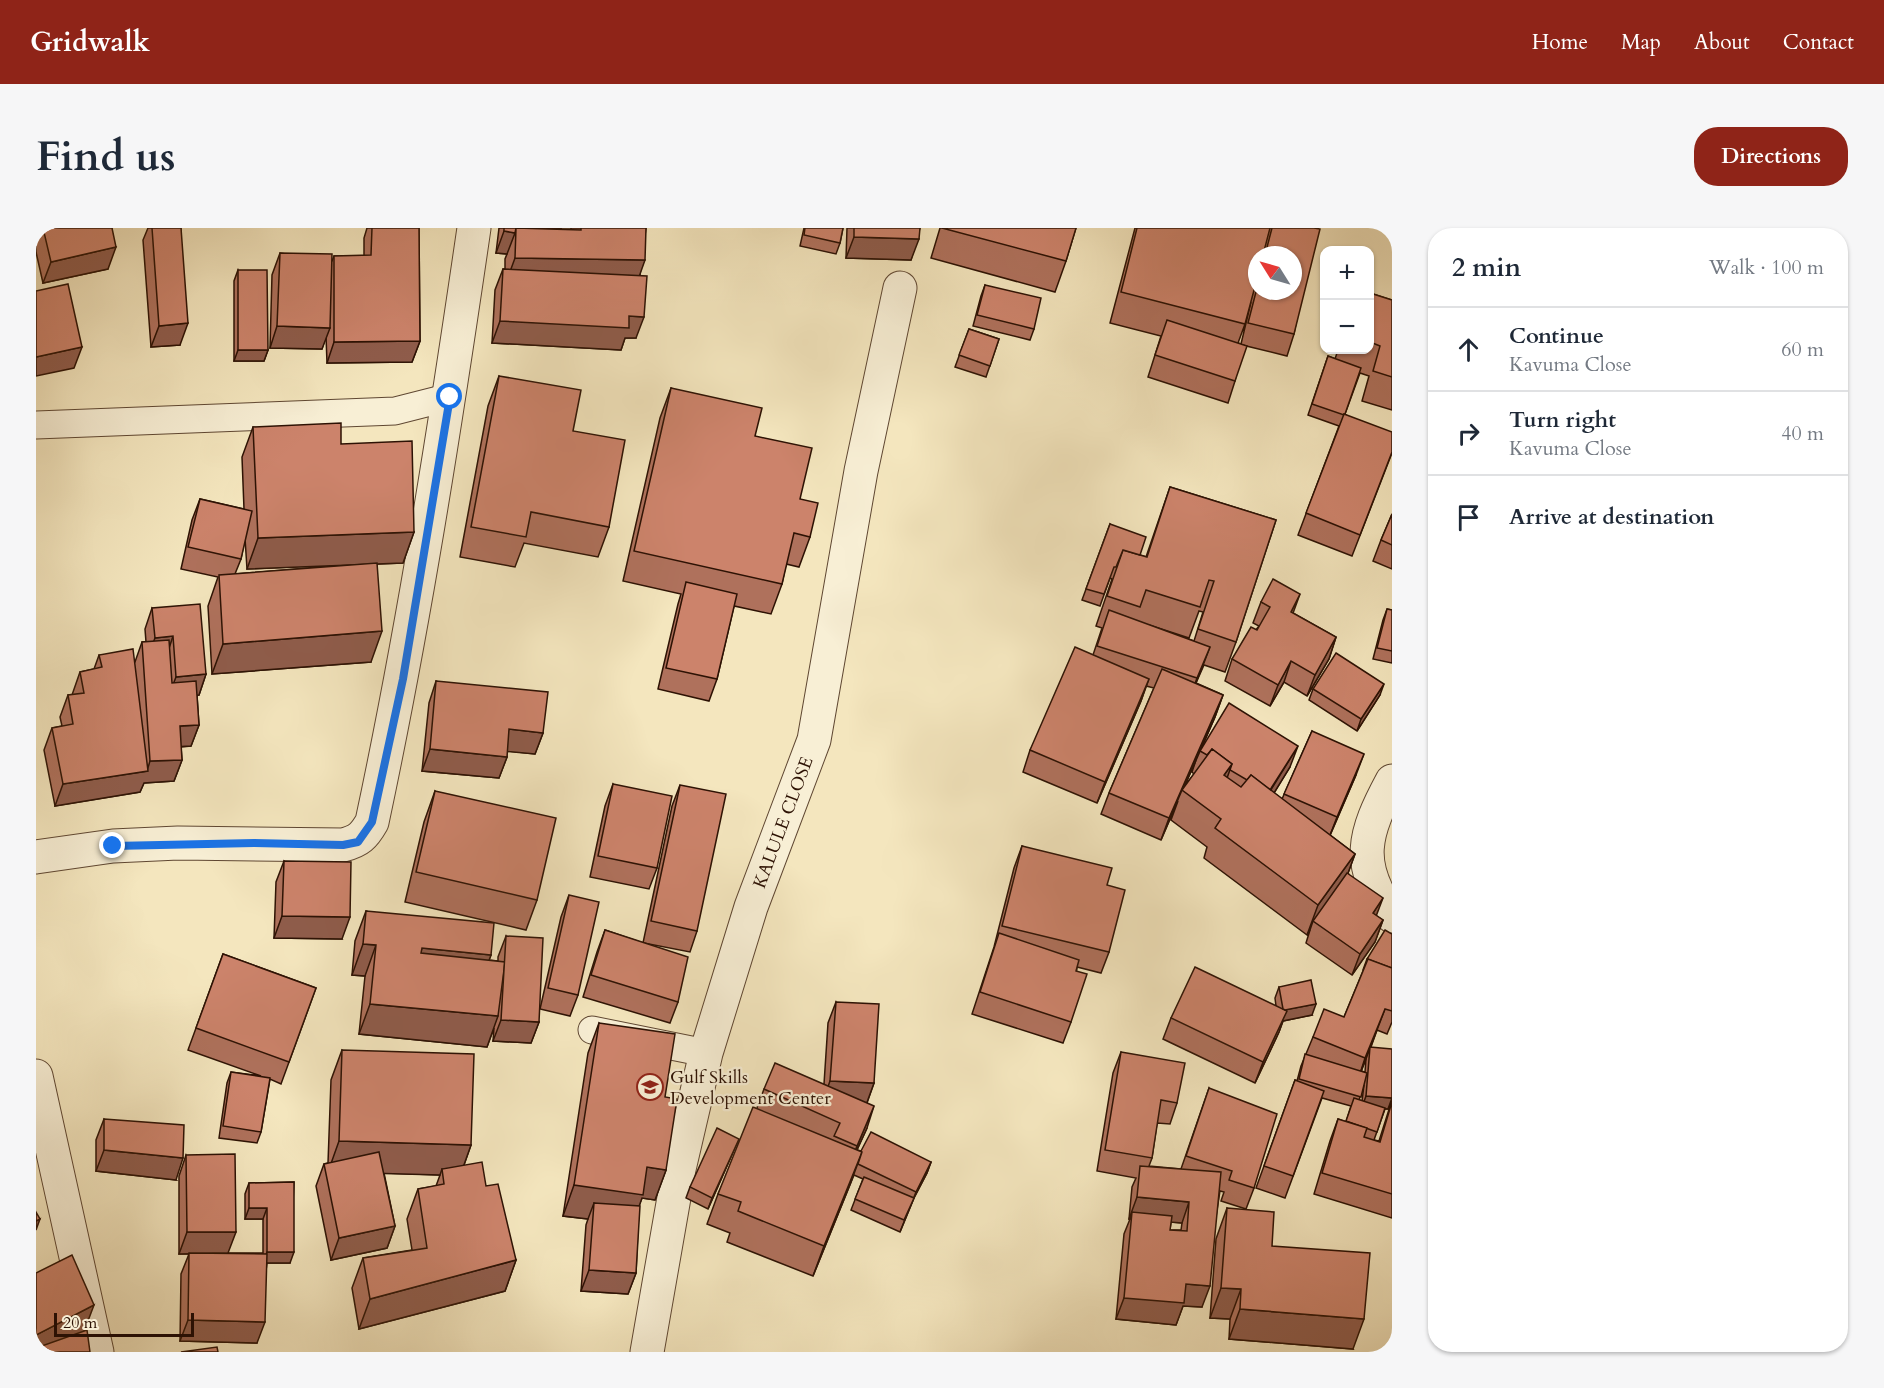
<!DOCTYPE html>
<meta charset="utf-8">
<style>
:root{--surface:#fff;--page:#f6f6f7;--text:#1f2937;--muted:#747a83;--line:#e0e1e3;--accent:#8f2418}
body{margin:0;font-family:Cardo,serif;background:var(--page);color:var(--text)}
.controls{position:absolute;right:18px;top:18px;display:grid;overflow:hidden;border-radius:12px;box-shadow:0 2px 4px #0004}
.controls button{width:54px;height:54px;display:grid;place-items:center;padding:0;border:0;border-bottom:2px solid var(--line);background:var(--surface);color:var(--text);font:30px sans-serif}
.compass{position:absolute;left:1212px;top:18px;width:54px;height:54px;border-radius:50%;background:var(--surface);box-shadow:0 2px 4px #0004;rotate:307deg}
.scale{position:absolute;left:18px;bottom:15px;width:140px;box-sizing:border-box;padding-left:6px;border:3px solid #2d1204;border-top:0;font-size:16px;line-height:21px;white-space:nowrap;color:#2d1204;-webkit-text-stroke:4px #f8efd5;paint-order:stroke}
.stop{position:absolute;width:18px;height:18px;margin:-14px;border:4px solid #1a73e8;border-radius:50%;background:#fff}
.stop.end{background:#1a73e8;border-color:#fff;box-shadow:0 2px 6px #0008}
.list{margin:0;padding:0;list-style:none}
h2{display:flex;justify-content:space-between;align-items:center;height:78px;margin:0;padding:0 24px;font-size:26px}
h2 small{font-size:20px;font-weight:400;color:var(--muted)}
.list li{display:grid;grid-template-columns:39px 1fr auto;gap:18px;align-items:center;box-sizing:border-box;height:84px;padding:0 24px;border-top:2px solid var(--line)}
.list b{display:block;font-size:22px;white-space:nowrap}
.list p{margin:0;font-size:20px;white-space:nowrap;color:var(--muted)}
.list em{font-size:20px;font-style:normal;color:var(--muted)}
.icon{flex:none;width:33px;height:33px;fill:none;stroke:currentColor;stroke-width:2;stroke-linecap:round;stroke-linejoin:round}
.map{position:relative;flex:none;width:1356px;height:1124px;overflow:hidden;border-radius:24px}
header{display:flex;align-items:center;gap:36px;box-sizing:border-box;height:84px;padding:0 30px;background:var(--accent);color:#fff}
header strong{font-size:28px}
nav{display:flex;gap:33px;margin-inline-start:auto;font-size:21px}
.intro{display:flex;align-items:center;justify-content:space-between;box-sizing:border-box;height:144px;padding:0 36px}
h1{margin:0;font-size:42px}
.button{padding:15px 27px;border-radius:24px;background:var(--accent);color:#fff;font-size:21px;font-weight:700}
main{display:flex;gap:36px;padding:0 36px}
aside{flex:1;background:var(--surface);border-radius:24px;box-shadow:0 2px 4px #0004}
.map>svg:first-child{display:block}
.lines{fill:none;stroke-linecap:round;stroke-linejoin:round}
.service-casing{stroke:#5f4732;stroke-width:29}
.minor-casing{stroke:#5f4732;stroke-width:35}
.tertiary-casing{stroke:#5f4732;stroke-width:35}
.service{stroke:#f8efd5;stroke-width:27}
.minor{stroke:#f8efd5;stroke-width:33}
.tertiary{stroke:#f8efd5;stroke-width:33}
.wall{fill:#af715c;stroke:#2d1204;stroke-width:1.5;fill-rule:evenodd}
.shaded-wall{fill:#8f5c4b;stroke:#2d1204;stroke-width:1.5}
.building{fill:#cc836b;stroke:#2d1204;stroke-width:1.5}
.route{stroke:#1a73e8;stroke-width:8}
.labels{text-anchor:middle;stroke-width:4.5;stroke-linejoin:round;paint-order:stroke}
.street-label{font-size:18px;fill:#2d1204;stroke:#f8efd5}
.poi-label{font-size:18px;fill:#2d1204;stroke:#f8efd5;text-anchor:start}
</style>
<header>
<strong>Gridwalk</strong>
<nav><a>Home</a><a>Map</a><a>About</a><a>Contact</a></nav>
</header>
<div class="intro"><h1>Find us</h1><a class="button">Directions</a></div>
<main>
<div class="map">
<svg width="1356" height="1124" viewBox="0 0 1356 1124">
<rect width="100%" height="100%" fill="#f4e6be"/>
<filter id="stains"><feTurbulence type="fractalNoise" baseFrequency=".00333" numOctaves="4"/><feColorMatrix values="0 0 0 0 .2 0 0 0 0 .09 0 0 0 0 .02 0 0 0 .5 -.17"/></filter>
<radialGradient id="worn" r=".72"><stop offset=".6" stop-color="#630" stop-opacity="0"/><stop offset="1" stop-color="#630" stop-opacity=".3"/></radialGradient>
<g class="lines">
<defs>
<g id="service">
<polyline points="0,197 359,183 414,169"/>
<polyline points="556,802 670,825"/>
</g>
<g id="minor">
<path d="M1356 553C1328 605 1318 636 1356 688"/>
<path d="M0 629 77 618 142 615 307 617C323 613 328 608 336 594 378 397 409 199 438 0"/>
<path id="s1" d="M611 1124 643 941 670 825 715 679 778 512 825 243 864 60"/>
</g>
<polyline id="tertiary" points="0,848 61,1124"/>
</defs>
<use href="#service" class="service-casing"/>
<use href="#minor" class="minor-casing"/>
<use href="#tertiary" class="tertiary-casing"/>
<use href="#service" class="service"/>
<use href="#minor" class="minor"/>
<use href="#tertiary" class="tertiary"/>
</g>
<g class="wall">
<polygon points="0,0 76,0 72,41 7,55 0,24"/>
<polygon points="112,0 145,0 144,117 115,119 107,12"/>
<polygon points="331,0 383,0 384,113 376,134 291,135 290,108 286,121 234,120 236,47 244,25 296,33 298,28 328,28 328,10"/>
<polygon points="463,0 525,0 525,1 535,1 535,0 610,0 604,47 600,110 589,110 585,122 456,115 459,62 467,41 469,41 469,31 471,26 460,25"/>
<polygon points="768,0 807,0 804,15 800,26 764,18"/>
<polygon points="811,0 884,0 875,32 810,30"/>
<polygon points="904,0 1040,0 1030,33 1019,64 895,30"/>
<path d="M1099 0H1278L1258 106 1251 128 1206 117 1199 153 1192 175 1112 149 1125 108 1074 95ZM1221 27H1257L1221 63ZM1215 74 1205 116 1202 115 1209 96Z"/>
<polygon points="202,42 232,122 228,133 198,133 198,53"/>
<polygon points="949,57 998,101 994,112 937,98 945,68"/>
<polygon points="1334,65 1356,72 1356,182 1326,173 1333,148 1324,145 1309,186 1356,225 1316,328 1262,307 1303,198 1272,187 1292,128 1299,131 1302,122 1334,122"/>
<polygon points="933,101 963,111 950,149 919,139"/>
<polygon points="463,148 537,203 573,299 562,329 488,315 479,339 424,329 452,178"/>
<polygon points="635,160 719,208 764,271 774,309 763,339 750,336 746,356 735,386 698,378 681,451 673,473 622,461 642,376 645,366 587,353 624,190"/>
<path d="M217 199 305 216 378 304 367 335 341 336 335 434 176 446 172 378 182 349 145 341 156 292 164 271 208 281 206 229ZM209 310 211 341 319 336 199 346 205 331Z"/>
<path d="M1134 259 1240 292 1200 414 1189 444 1168 437 1160 455 1187 467 1179 489 1166 519 1254 539 1238 565 1246 571 1276 503 1320 547 1294 607 1319 626 1312 645 1340 688 1347 692 1339 714 1316 747 1270 715 1274 702 1271 707 1168 630 1171 619 1135 592 1142 573 1125 612 1065 586 1073 565 1118 460 1110 458 1105 473 1061 575 987 544 994 522 1057 427 1066 400 1060 398 1076 351 1074 350 1064 378 1046 372 1074 296 1104 327 1110 329ZM1163 383 1167 384 1158 413 1113 397 1153 410ZM1160 532 1156 544 1158 546 1148 559Z"/>
<polygon points="1356,286 1356,341 1337,333 1345,312"/>
<polygon points="1225,374 1257,385 1300,409 1293,431 1271,468 1248,454 1234,478 1189,453 1196,431 1223,398 1217,395"/>
<polygon points="116,380 170,446 163,467 161,467 163,497 155,518 145,519 146,532 138,553 108,555 104,564 19,578 8,522 16,500 26,498 24,489 32,467 36,467 44,444 58,441 63,427 99,434 106,414 110,414 109,401"/>
<polygon points="1351,381 1356,382 1356,435 1337,431 1347,392"/>
<polygon points="400,453 507,505 499,526 471,523 471,529 463,550 386,543 393,475"/>
<polygon points="1277,461 1344,467 1321,503 1273,472"/>
<polygon points="577,556 621,640 613,661 554,649 569,578"/>
<polygon points="644,557 661,703 654,724 608,715 642,774 634,795 547,769 561,724 569,702 607,715 636,578"/>
<polygon points="399,563 501,672 490,702 369,674 388,594"/>
<polygon points="986,618 1071,657 1073,724 1065,745 1041,739 1035,794 1027,815 936,786 958,719 978,640"/>
<polygon points="248,633 306,711 238,710 240,654"/>
<polygon points="533,667 542,767 534,788 504,781 525,689"/>
<polygon points="330,683 455,727 453,732 462,733 462,729 470,708 503,794 495,815 457,813 458,800 451,819 323,806 329,748 316,747 319,713"/>
<path d="M1356 706V794L1351 806 1341 802 1335 819 1356 870 1352 881H1349L1338 912 1343 913 1356 872V990L1278 966 1294 913 1302 891 1310 894 1315 878 1286 870 1249 970 1220 960 1259 852 1261 853 1265 838 1277 809 1308 789 1327 743V742L1331 731ZM1330 830 1329 844 1325 843ZM1328 857 1326 873 1323 872Z"/>
<polygon points="187,726 280,760 245,856 234,851 225,904 221,915 183,910 191,855 195,844 225,848 152,822"/>
<polygon points="1243,759 1276,787 1247,793 1243,804 1219,855 1127,811 1135,790 1240,778 1239,770"/>
<polygon points="800,774 838,855 831,875 831,900 821,922 825,923 895,934 891,945 878,970 864,1004 815,982 827,951 818,947 777,1048 691,1014 694,1005 671,996 682,966 721,880 728,861 788,856 792,795"/>
<polygon points="563,795 629,869 630,942 619,972 606,970 603,978 600,1045 592,1066 545,1063 550,997 552,991 527,988 552,825"/>
<polygon points="306,822 435,917 428,937 450,958 480,1032 469,1063 323,1101 316,1060 327,1030 376,1022 371,991 382,961 400,958 404,947 348,945 359,998 351,1020 295,1032 280,958 288,936 292,935 295,852"/>
<path d="M1085 824 1141 875 1134 896 1121 895 1116 930 1113 938 1145 941 1173 860 1218 960 1210 981 1185 973 1188 964 1184 963 1166 1079 1147 1078 1140 1097 1080 1091 1088 1006 1094 991H1093L1096 959 1100 950 1061 943 1077 845ZM1135 994 1146 995 1145 1002H1134Z"/>
<polygon points="68,891 140,952 60,943 60,912"/>
<polygon points="698,922 672,981 650,970 654,959"/>
<polygon points="150,927 192,1025 227,1025 227,991 209,991 209,966 213,955 258,954 254,1035 231,1035 221,1115 144,1113 145,1046 153,1026 143,1026 143,948"/>
<polygon points="1191,980 1236,1018 1317,1121 1193,1111 1194,1091 1174,1090 1180,1011"/>
</g>
<g class="shaded-wall">
<polygon points="468,3 479,5 471,26 460,25"/>
<polygon points="818,9 883,11 875,32 810,30"/>
<polygon points="80,19 72,41 7,55 15,34"/>
<polygon points="479,30 609,32 598,63 468,60"/>
<polygon points="593,88 608,89 600,110 589,110 585,122 456,115 464,93"/>
<polygon points="152,95 144,117 115,119 123,98"/>
<polygon points="241,98 294,100 286,121 234,120"/>
<polygon points="384,113 376,134 291,135 298,114"/>
<polygon points="46,119 38,140 0,148 0,129"/>
<polygon points="202,122 232,122 228,133 198,133"/>
<polygon points="378,304 367,335 211,341 222,310"/>
<polygon points="1264,366 1256,388 1255,384"/>
<polygon points="346,403 335,434 176,446 187,416"/>
<polygon points="137,408 130,430 111,431 119,410"/>
<polygon points="1300,409 1293,431 1271,468 1279,447"/>
<polygon points="1174,419 1166,440 1153,472 1161,450"/>
<polygon points="1255,433 1248,454 1234,478 1242,457"/>
<polygon points="170,446 163,467 132,470 140,449"/>
<polygon points="1113,451 1105,473 1061,575 1069,554"/>
<polygon points="1348,456 1344,467 1321,503 1325,491"/>
<polygon points="1187,467 1179,489 1147,562 1146,562 1125,612 1133,590"/>
<polygon points="163,497 155,518 136,519 144,498"/>
<polygon points="473,501 507,505 499,526 465,523"/>
<polygon points="1262,518 1254,539 1225,586 1233,565"/>
<polygon points="394,521 471,529 463,550 386,543"/>
<polygon points="1328,526 1320,547 1293,610 1301,589"/>
<polygon points="146,532 138,553 108,555 104,564 19,578 27,556 111,543 114,533"/>
<polygon points="1196,536 1185,567 1188,547"/>
<polygon points="1319,626 1308,656 1277,693 1274,702 1271,707 1282,677"/>
<polygon points="1347,670 1339,691 1337,685"/>
<polygon points="246,688 314,689 306,711 238,710"/>
<polygon points="1347,692 1339,714 1316,747 1324,726"/>
<polygon points="327,716 340,717 329,748 316,747"/>
<polygon points="386,720 455,727 444,757 375,750"/>
<polygon points="334,776 462,788 451,819 323,806"/>
<polygon points="1280,776 1276,787 1247,793 1243,804 1219,855 1247,782"/>
<polygon points="1349,781 1341,802 1322,852 1329,830"/>
<polygon points="465,792 503,794 495,815 457,813"/>
<polygon points="794,853 838,855 830,877 786,875"/>
<polygon points="1330,868 1356,870 1352,881 1326,879"/>
<polygon points="838,878 831,900 813,939 821,918"/>
<polygon points="703,911 698,922 672,981 676,970"/>
<polygon points="303,913 435,917 424,948 406,941 404,947 292,944"/>
<polygon points="68,922 147,930 140,952 60,943"/>
<polygon points="826,924 815,954 777,1048 788,1018"/>
<polygon points="895,934 891,945 878,970 864,1004 880,964"/>
<polygon points="611,939 630,942 619,972 606,970 596,998 558,975 552,991 527,988 538,957"/>
<polygon points="1101,969 1153,974 1146,995 1095,991 1096,984 1094,991 1093,991"/>
<polygon points="213,980 231,980 227,991 209,991"/>
<polygon points="4,991 0,1002 0,993"/>
<polygon points="359,998 351,1020 295,1032 303,1010"/>
<polygon points="151,1004 200,1004 192,1025 143,1026"/>
<polygon points="231,1024 258,1024 254,1035 227,1035"/>
<polygon points="480,1032 469,1063 323,1101 334,1071"/>
<polygon points="553,1042 600,1045 592,1066 545,1063"/>
<polygon points="1150,1056 1174,1058 1166,1079 1147,1078 1140,1097 1080,1091 1088,1070"/>
<polygon points="1185,1060 1205,1061 1194,1091 1174,1090"/>
<polygon points="58,1077 44,1114 0,1124 0,1107"/>
<polygon points="1204,1081 1328,1091 1317,1121 1193,1111"/>
<polygon points="152,1092 229,1094 221,1115 144,1113"/>
</g>
<g class="building">
<polygon points="7,0 76,0 80,19 15,34"/>
<polygon points="116,0 145,0 152,95 123,98"/>
<polygon points="336,0 383,0 384,113 298,114 298,28 335,27"/>
<polygon points="468,0 525,0 525,1 480,0 479,5 468,3"/>
<polygon points="480,0 545,2 545,0 610,0 609,32 479,30"/>
<polygon points="769,0 807,0 804,15 768,7"/>
<polygon points="818,0 884,0 883,11 818,9"/>
<polygon points="906,0 1040,0 1030,33"/>
<polygon points="1101,0 1234,0 1227,27 1221,27 1221,51 1209,96 1085,64"/>
<polygon points="1236,0 1278,0 1284,1 1258,106 1212,95 1221,60 1221,63 1257,63 1257,27 1229,27"/>
<polygon points="244,25 296,26 294,100 241,98"/>
<polygon points="467,41 611,48 608,89 593,88 593,100 464,93"/>
<polygon points="202,42 231,42 232,122 202,122"/>
<polygon points="32,56 46,119 0,129 0,63"/>
<polygon points="949,57 1005,70 998,101 941,87"/>
<polygon points="1334,65 1356,72 1356,149 1337,143 1344,118 1334,114"/>
<polygon points="1131,92 1211,118 1199,153 1119,127"/>
<polygon points="933,101 963,111 954,138 923,127"/>
<polygon points="1292,128 1325,140 1309,186 1308,186 1308,187 1276,176"/>
<polygon points="463,148 545,162 537,203 589,212 573,299 495,284 490,309 435,299"/>
<polygon points="635,160 726,180 719,208 776,220 764,271 782,275 774,309 758,305 746,356 598,323"/>
<polygon points="1308,186 1356,204 1356,224 1324,307 1270,285"/>
<polygon points="305,195 305,216 376,213 378,304 222,310 217,199"/>
<polygon points="1134,259 1240,292 1200,414 1162,401 1178,353 1173,352 1164,379 1110,362 1104,379 1071,368 1087,322 1111,329"/>
<polygon points="164,271 216,283 205,331 152,319"/>
<polygon points="1356,286 1356,317 1345,312"/>
<polygon points="1074,296 1110,309 1104,327 1087,322 1080,339 1078,339 1068,366 1050,361"/>
<polygon points="341,335 346,403 187,416 183,347"/>
<polygon points="1237,351 1264,366 1255,384 1300,409 1279,447 1255,433 1242,457 1196,431 1215,399 1221,402 1234,379 1225,374"/>
<polygon points="650,354 701,366 681,451 630,440"/>
<polygon points="164,376 170,446 140,449 137,408 119,410 116,380"/>
<polygon points="1351,381 1356,382 1356,423 1341,420"/>
<polygon points="1073,382 1174,419 1161,450 1061,418"/>
<polygon points="133,412 136,455 160,453 163,497 144,498 146,532 114,533 106,414"/>
<polygon points="1039,419 1113,451 1069,554 994,522"/>
<polygon points="97,421 112,543 27,556 16,500 37,496 32,467 48,465 44,444 66,439 63,427"/>
<polygon points="1300,425 1348,456 1325,491 1277,461"/>
<polygon points="1126,441 1187,467 1133,590 1073,565"/>
<polygon points="400,453 512,464 507,505 473,501 471,529 394,521"/>
<polygon points="1193,475 1262,518 1234,562 1215,547 1211,552 1194,542 1196,536 1176,521 1171,527 1164,523"/>
<polygon points="1276,503 1328,526 1301,589 1248,566"/>
<polygon points="1176,521 1196,536 1188,547 1205,559 1215,547 1319,626 1282,677 1179,600 1185,591 1146,562"/>
<polygon points="577,556 636,568 621,640 562,628"/>
<polygon points="644,557 690,566 661,703 615,693"/>
<polygon points="399,563 520,590 501,672 380,644"/>
<polygon points="986,618 1076,640 1071,657 1089,662 1073,724 966,698"/>
<polygon points="248,633 315,634 314,689 246,688"/>
<polygon points="1311,645 1347,670 1337,685 1347,692 1324,726 1277,693"/>
<polygon points="533,667 563,674 542,767 512,760"/>
<polygon points="330,683 458,695 455,727 386,720 385,725 469,734 462,788 334,776 340,717 327,716"/>
<polygon points="569,702 652,729 642,774 555,747"/>
<polygon points="1349,702 1356,706 1356,740 1331,731"/>
<polygon points="963,705 1043,732 1040,743 1051,746 1035,794 944,764"/>
<polygon points="470,708 507,710 503,794 465,792"/>
<polygon points="187,726 280,760 253,834 160,800"/>
<polygon points="1332,731 1356,740 1356,783 1349,781 1329,830 1277,809 1288,781 1308,789"/>
<polygon points="1159,739 1251,783 1227,834 1135,790"/>
<polygon points="1275,752 1280,776 1249,782 1247,781 1243,759"/>
<polygon points="800,774 843,776 838,855 794,853"/>
<polygon points="563,795 639,806 629,869 641,871 630,942 611,939 607,967 538,957"/>
<polygon points="1334,819 1356,821 1356,870 1330,868"/>
<polygon points="306,822 438,826 435,917 303,913"/>
<polygon points="1085,824 1149,835 1141,875 1125,872 1116,930 1069,922"/>
<polygon points="1269,826 1331,845 1325,869 1263,851"/>
<polygon points="739,835 838,878 821,918 798,908 804,895 728,861"/>
<polygon points="195,844 234,850 225,904 187,898"/>
<polygon points="1259,852 1288,863 1257,948 1228,938"/>
<polygon points="1173,860 1241,886 1218,960 1193,952 1196,943 1150,928"/>
<polygon points="1318,870 1349,880 1341,904 1310,893"/>
<polygon points="1356,874 1356,966 1286,945 1302,891 1331,900 1328,909 1344,914"/>
<polygon points="717,879 826,924 788,1018 702,983 705,974 682,966"/>
<polygon points="68,891 148,897 147,930 68,922"/>
<polygon points="681,900 703,911 676,970 654,959"/>
<polygon points="835,904 895,934 880,964 822,936 826,924 825,923"/>
<polygon points="343,924 359,998 303,1010 288,936"/>
<polygon points="199,926 200,1004 151,1004 150,927"/>
<polygon points="446,934 450,958 462,956 480,1032 334,1071 327,1030 391,1020 382,961 408,956 406,941"/>
<polygon points="1104,938 1185,944 1174,1058 1150,1056 1148,1075 1088,1070 1096,984 1136,988 1134,1002 1151,1003 1153,974 1101,969"/>
<polygon points="828,949 878,970 868,992 819,971"/>
<polygon points="258,954 258,1024 231,1024 231,980 213,980 213,955"/>
<polygon points="558,975 604,978 600,1045 553,1042"/>
<polygon points="1191,980 1238,984 1236,1018 1334,1025 1328,1091 1204,1081 1205,1061 1185,1060"/>
<polygon points="0,984 4,991 0,993"/>
<polygon points="153,1025 231,1026 229,1094 152,1092"/>
<polygon points="36,1027 58,1077 0,1107 0,1045"/>
<polygon points="51,1102 54,1124 0,1124 0,1120"/>
<polygon points="181,1119 182,1124 145,1124"/>
</g>
<g class="lines">
<polyline class="route" points="77,618 218,615 307,617 322,614 336,594 367,451 414,169"/>
</g>
<defs>
<symbol id="school-ring" viewBox="-11 -11 22 22"><circle r="9.5" fill="#f8efd5" stroke="#8f2418" stroke-width="1.5"/><path d="M0-5L7-2L0 1L-7-2ZM-4 1L0 2.5L4 1V4Q0 6-4 4Z" fill="#8f2418"/></symbol>
</defs>
<g fill-rule="evenodd">
<use href="#school-ring" x="599" y="844" width="30" height="30"/>
</g>
<g class="labels">
<g class="street-label">
<text dy="6" stroke="none"><textPath href="#s1" startOffset="548">KALULE CLOSE</textPath></text>
</g>
<g class="poi-label">
<text x="634" y="855">Gulf Skills<tspan x="634" dy="21">Development Center</tspan></text>
</g>
</g>
<rect width="100%" height="100%" filter="url(#stains)"/>
<rect width="100%" height="100%" fill="url(#worn)"/>
</svg>
<div class="controls">
<button>+</button>
<button>−</button>
</div>
<svg class="compass" viewBox="-18 -18 36 36"><path d="M0-13l5 13h-10z" fill="#e53935"/><path d="M0 13l5-13h-10z" fill="#747a83"/></svg>
<div class="scale">20 m</div>
<div class="stop" style="left:414px;top:169px"></div>
<div class="stop end" style="left:77px;top:618px"></div>
</div>
<aside>
<h2>2 min<small>Walk · 100 m</small></h2>
<ul class="list">
<li><svg class="icon" aria-label="ahead" viewBox="0 0 24 24"><path d="M12 20V5M6 11l6-6 6 6"/></svg><div><b>Continue</b><p>Kavuma Close</p></div><em>60 m</em></li>
<li><svg class="icon" aria-label="right" viewBox="0 0 24 24"><path d="M7 20v-9h11M14 6l5 5-5 5"/></svg><div><b>Turn right</b><p>Kavuma Close</p></div><em>40 m</em></li>
<li><svg class="icon" aria-label="arrive" viewBox="0 0 24 24"><path d="M6 21V4h12l-3 4 3 4H6"/></svg><div><b>Arrive at destination</b></div></li>
</ul>
</aside>
</main>
